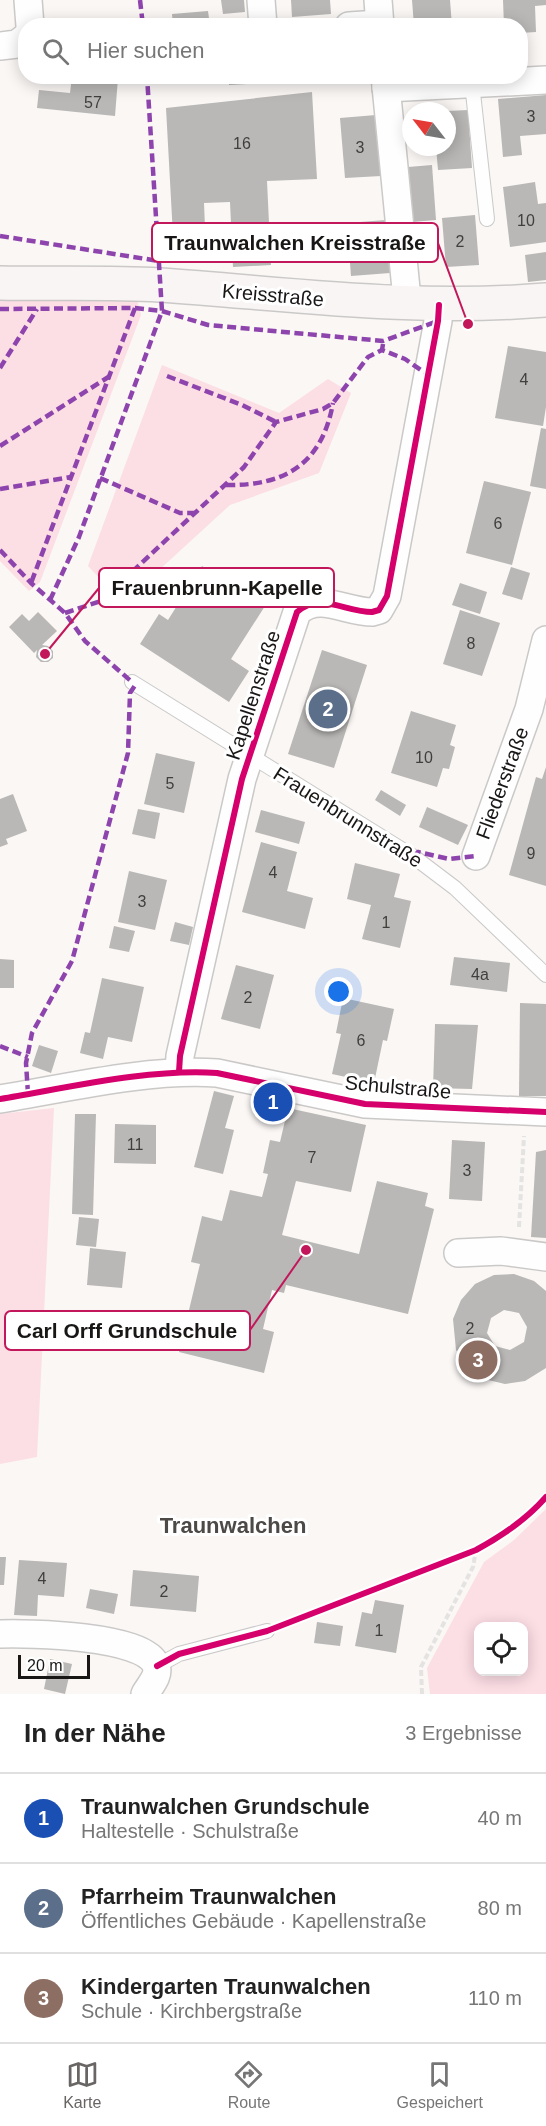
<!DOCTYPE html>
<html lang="de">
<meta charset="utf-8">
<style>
:root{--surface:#fff;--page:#f2f2f2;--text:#222;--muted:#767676;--line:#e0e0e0;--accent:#686564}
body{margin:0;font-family:Helvetica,sans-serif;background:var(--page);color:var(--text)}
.controls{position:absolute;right:18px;bottom:18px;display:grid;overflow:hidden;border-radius:12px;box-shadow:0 3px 15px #0003}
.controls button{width:54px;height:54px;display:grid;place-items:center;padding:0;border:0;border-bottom:2px solid var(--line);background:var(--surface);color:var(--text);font:30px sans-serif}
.compass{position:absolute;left:402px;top:102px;width:54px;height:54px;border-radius:50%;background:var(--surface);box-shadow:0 3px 15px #0003;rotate:301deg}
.scale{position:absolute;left:18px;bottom:15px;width:72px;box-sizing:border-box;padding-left:6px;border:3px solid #191716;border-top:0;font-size:16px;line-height:21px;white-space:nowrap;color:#191716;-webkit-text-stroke:4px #fff;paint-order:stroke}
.you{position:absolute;left:339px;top:992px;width:21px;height:21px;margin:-15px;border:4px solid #fff;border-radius:50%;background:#1a73e8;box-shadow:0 0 0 9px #1a73e833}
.badge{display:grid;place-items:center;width:39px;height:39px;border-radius:50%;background:var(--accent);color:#fff;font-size:20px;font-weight:700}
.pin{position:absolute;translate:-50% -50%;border:3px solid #fff;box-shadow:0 2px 6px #0006}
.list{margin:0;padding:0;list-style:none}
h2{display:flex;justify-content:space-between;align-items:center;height:78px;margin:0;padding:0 24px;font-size:26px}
h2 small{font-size:20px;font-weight:400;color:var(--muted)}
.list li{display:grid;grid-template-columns:39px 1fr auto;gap:18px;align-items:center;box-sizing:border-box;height:90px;padding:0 24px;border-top:2px solid var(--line)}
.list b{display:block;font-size:22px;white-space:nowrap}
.list p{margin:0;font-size:20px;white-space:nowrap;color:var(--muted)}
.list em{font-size:20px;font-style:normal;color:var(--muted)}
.icon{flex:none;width:33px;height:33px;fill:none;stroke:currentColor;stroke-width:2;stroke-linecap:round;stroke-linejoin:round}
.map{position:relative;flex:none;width:546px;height:1694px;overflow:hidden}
.search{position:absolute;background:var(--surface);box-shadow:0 3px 15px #0003;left:18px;right:18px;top:18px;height:66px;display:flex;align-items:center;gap:15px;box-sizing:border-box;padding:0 21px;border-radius:24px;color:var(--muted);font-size:22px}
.sheet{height:348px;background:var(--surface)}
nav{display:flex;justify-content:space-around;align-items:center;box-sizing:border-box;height:84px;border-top:2px solid var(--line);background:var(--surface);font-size:16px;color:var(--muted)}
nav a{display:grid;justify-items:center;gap:3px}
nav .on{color:var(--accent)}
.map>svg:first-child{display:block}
.green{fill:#fcdee5;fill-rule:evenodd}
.building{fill:#b9b8b6;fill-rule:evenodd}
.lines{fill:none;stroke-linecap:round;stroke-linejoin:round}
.lane-casing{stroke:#cbc9c8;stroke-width:16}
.street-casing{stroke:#cbc9c8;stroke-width:30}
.secondary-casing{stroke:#cbc9c8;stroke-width:36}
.path{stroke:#e4e3e2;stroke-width:4;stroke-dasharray:6 3;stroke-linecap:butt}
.lane{stroke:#fefefe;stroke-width:14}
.street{stroke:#fefefe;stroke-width:27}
.secondary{stroke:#f9f5f4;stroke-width:33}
.quiet{stroke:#8e44ad;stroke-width:4.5;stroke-dasharray:9 4.5;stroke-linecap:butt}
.cycleway-casing{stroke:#fff;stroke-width:10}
.cycleway{stroke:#d6006c;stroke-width:6}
.labels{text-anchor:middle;stroke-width:6;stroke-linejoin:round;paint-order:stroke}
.number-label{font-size:16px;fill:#413f3e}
.street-label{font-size:20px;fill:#191716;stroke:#fff}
.quarter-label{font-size:22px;font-weight:bold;fill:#4c4947;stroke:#fff}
.leader{fill:none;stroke:#c2185b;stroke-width:2}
.callout-dot{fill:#c2185b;stroke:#fff;stroke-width:2}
.callout{fill:#fff;stroke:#c2185b;stroke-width:2}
.callout-label{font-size:21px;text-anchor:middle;font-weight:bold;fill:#191716}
</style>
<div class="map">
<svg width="546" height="1694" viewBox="0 0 546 1694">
<rect width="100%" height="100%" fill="#faf7f5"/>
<g class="green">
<polygon points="0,299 137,300 141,315 40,582 29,591 0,561"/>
<polygon points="162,365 279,413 328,379 351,393 319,473 230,505 123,603 88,566"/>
<polygon points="54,1108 37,1457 0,1464 0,1114"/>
<path d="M546 1509V1694H430L427 1668 484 1562 514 1540ZM524 1626V1672H478V1626Z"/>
</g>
<g class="building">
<polygon points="221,0 244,0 245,12 223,14"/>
<polygon points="291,0 330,0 331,14 292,17"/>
<polygon points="412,0 450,0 452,26 414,26"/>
<polygon points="503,0 546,0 546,5 535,6 536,32 520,33 520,26 504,26"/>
<polygon points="208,11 210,26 173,26 172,14"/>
<polygon points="72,76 118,78 115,116 37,108 39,90 70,93"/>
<polygon points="229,76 350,76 350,78 229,85"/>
<polygon points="312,92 317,179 267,181 271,265 233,267 230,202 204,203 206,252 174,254 166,108"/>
<polygon points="546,95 546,134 520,136 522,155 503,157 498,99"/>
<polygon points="468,110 472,168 438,170 436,147 447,147 447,111"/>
<polygon points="376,115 381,176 345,178 340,118"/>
<polygon points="432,165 436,220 412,222 408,167"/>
<polygon points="535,182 538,204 546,203 546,242 510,247 503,187"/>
<polygon points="475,215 479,265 446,267 442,218"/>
<polygon points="386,220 390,273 351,276 347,223"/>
<polygon points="546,252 546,280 528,282 525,255"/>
<polygon points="508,346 546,352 546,407 543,426 495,418"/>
<polygon points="541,428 546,429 546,489 530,486"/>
<polygon points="484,481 531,492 512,565 466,553"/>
<polygon points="202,566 265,606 231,659 249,671 229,702 140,644 159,614 168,620"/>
<polygon points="511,567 530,573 522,600 502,594"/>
<polygon points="460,583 487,592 480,614 452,605"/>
<polygon points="460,610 500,623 482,676 443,664"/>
<polygon points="38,612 57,631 42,645 48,646 53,651 53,658 48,662 41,662 36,657 37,650 34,653 9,627 22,614 29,621"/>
<polygon points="322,650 367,665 334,768 288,754"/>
<polygon points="411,711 456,725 450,745 455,747 449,769 443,768 437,787 391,773"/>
<polygon points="156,753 195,762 184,813 144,804"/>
<polygon points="546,767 546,886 509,875 536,777 542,779"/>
<polygon points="381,790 406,805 400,816 375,800"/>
<polygon points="13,794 27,831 6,839 8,844 0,847 0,799"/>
<polygon points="427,807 468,825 458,845 419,827"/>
<polygon points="138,809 160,813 155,839 132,834"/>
<polygon points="261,810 305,822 299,844 255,832"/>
<polygon points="261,842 297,852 287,891 313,898 305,929 242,912"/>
<polygon points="355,863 400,874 394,897 411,901 400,948 362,939 371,905 347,899"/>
<polygon points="129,871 167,880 155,930 118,922"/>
<polygon points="175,922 193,927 189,945 170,941"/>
<polygon points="114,926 135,931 129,952 109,948"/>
<polygon points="454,957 510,963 507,992 450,985"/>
<polygon points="0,959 14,960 14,988 0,988"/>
<polygon points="236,965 274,975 260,1029 221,1019"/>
<polygon points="102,978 144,987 132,1042 108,1037 103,1059 80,1053 85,1032 90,1033"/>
<polygon points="343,998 394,1009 387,1041 383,1040 374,1083 332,1074 341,1034 336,1033"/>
<polygon points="520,1003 546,1004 546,1096 519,1096"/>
<polygon points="435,1024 478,1025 472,1089 433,1088"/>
<polygon points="39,1045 58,1051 51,1073 32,1066"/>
<polygon points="214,1091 234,1096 225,1128 234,1130 223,1174 194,1167"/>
<polygon points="288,1108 366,1125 351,1192 296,1181 282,1235 359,1254 377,1181 428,1193 425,1206 434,1209 408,1314 286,1285 284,1293 272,1290 263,1329 274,1332 264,1373 179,1352 200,1264 191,1262 202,1216 222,1221 230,1190 262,1197 268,1174 263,1173 270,1140 280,1142"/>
<polygon points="75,1114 96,1114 93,1215 72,1214"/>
<polygon points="115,1124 156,1125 156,1164 114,1163"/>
<polygon points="452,1140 485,1142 482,1201 449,1199"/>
<polygon points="546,1150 546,1238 531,1237 536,1152"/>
<polygon points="79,1217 99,1219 96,1247 76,1245"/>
<polygon points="90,1248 126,1252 122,1288 87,1285"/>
<path d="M514 1274 534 1281 546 1291V1368L525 1381 505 1384 484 1379 467 1368 456 1350 453 1319 461 1300 475 1284 494 1275ZM504 1310 519 1313 527 1327 524 1342 510 1350 495 1346 487 1333 491 1318Z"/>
<polygon points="0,1557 6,1557 4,1585 0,1585"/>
<polygon points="19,1560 67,1563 64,1597 38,1595 37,1616 14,1615"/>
<polygon points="133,1570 199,1576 196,1612 130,1606"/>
<polygon points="90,1589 118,1594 114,1614 86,1608"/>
<polygon points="375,1600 404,1605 396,1653 355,1646 362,1612 372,1614"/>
<polygon points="317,1622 343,1626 340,1646 314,1643"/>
<polygon points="50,1659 72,1664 65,1694 44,1689"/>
</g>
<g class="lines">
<defs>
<g id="lane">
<polyline points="472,84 487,219"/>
<polyline points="132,682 414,857 455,888 546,975"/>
<polyline points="157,1666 179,1654 267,1631"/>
</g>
<g id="street">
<polyline points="28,0 30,26"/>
<polyline points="261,0 263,26"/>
<polyline points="378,0 380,26"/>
<polyline points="349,26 379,24"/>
<polyline points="0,46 17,44 26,37"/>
<polyline points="385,76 406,289 405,305"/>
<polyline points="386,88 546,80"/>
<polyline points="476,856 529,709 546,640"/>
<path d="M179 1072 180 1056 242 779 297 612C320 592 345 612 372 612L379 610 387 596 438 321 439 305"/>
<path d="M0 1099C66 1088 151 1068 217 1073L365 1104 546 1112"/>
<polyline points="458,1253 501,1251 546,1257"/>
<path d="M0 1634C28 1633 145 1635 156 1665 160 1676 150 1685 145 1694"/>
</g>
<path id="secondary" d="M0 283C53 284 107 282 160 285 291 294 413 311 546 300"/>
</defs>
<use href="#lane" class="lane-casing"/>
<use href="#street" class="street-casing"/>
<use href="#secondary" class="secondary-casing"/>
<g class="path">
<polyline points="519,1227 524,1136"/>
<polyline points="422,1694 421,1667 473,1567 476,1550"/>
</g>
<use href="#lane" class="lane"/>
<use href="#street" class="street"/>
<use href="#secondary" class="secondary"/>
<g class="quiet">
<polyline points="140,0 143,26"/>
<polyline points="24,39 26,40"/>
<polyline points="0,236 159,261"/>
<polyline points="135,308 162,311 208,325 383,341 438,321"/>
<polyline points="0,309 135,308 31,583"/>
<polyline points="383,344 382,350 405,359 428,375"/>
<polyline points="0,368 37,309"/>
<polyline points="167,376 242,405 276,422"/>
<polyline points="0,446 110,376"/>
<polyline points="100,478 180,513 195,513"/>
<path d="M226 485C285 486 322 464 333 403"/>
<polyline points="0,489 71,477"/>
<polyline points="0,550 31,583 65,613 85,641 132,682"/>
<polyline points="50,600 79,537 162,311 147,76"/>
<polyline points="65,613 101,601 244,467 276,422 323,409 333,403 368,357 382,350"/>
<polyline points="414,857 418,852 449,859 476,856"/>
<polyline points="0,1046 28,1057"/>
<polyline points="28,1094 26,1063 32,1033 72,961 128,753 130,693 136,684"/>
</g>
<defs>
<g id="cycleway">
<path d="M179 1072 180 1056 242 779 297 612C320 592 345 612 372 612L379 610 387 596 438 321 439 305"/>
<path d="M0 1099C66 1088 151 1068 217 1073L365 1104 546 1112"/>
<path d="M157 1666 179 1654 267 1631 476 1550C502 1536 526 1520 546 1497"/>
</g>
</defs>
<use href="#cycleway" class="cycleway-casing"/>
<use href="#cycleway" class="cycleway"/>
</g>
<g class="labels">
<g class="number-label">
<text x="93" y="108">57</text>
<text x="531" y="122">3</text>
<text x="242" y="149">16</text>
<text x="360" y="153">3</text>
<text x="526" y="226">10</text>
<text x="460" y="247">2</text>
<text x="524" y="385">4</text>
<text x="498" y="529">6</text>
<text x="471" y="649">8</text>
<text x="424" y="763">10</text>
<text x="170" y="789">5</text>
<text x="531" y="859">9</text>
<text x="273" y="878">4</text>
<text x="142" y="907">3</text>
<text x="386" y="928">1</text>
<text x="480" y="980">4a</text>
<text x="248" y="1003">2</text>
<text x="361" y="1046">6</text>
<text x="135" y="1150">11</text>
<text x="312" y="1163">7</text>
<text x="467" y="1176">3</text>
<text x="470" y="1334">2</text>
<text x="42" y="1584">4</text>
<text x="164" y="1597">2</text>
<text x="379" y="1636">1</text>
</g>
<g class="street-label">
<text transform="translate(273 295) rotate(5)" y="7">Kreisstraße</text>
<text transform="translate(253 695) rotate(-72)" y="7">Kapellenstraße</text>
<text transform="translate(502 783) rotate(-70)" y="7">Fliederstraße</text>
<text transform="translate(348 817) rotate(32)" y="7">Frauenbrunnstraße</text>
<text transform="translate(398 1087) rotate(5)" y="7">Schulstraße</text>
</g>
<g class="quarter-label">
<text x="233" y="1533">Traunwalchen</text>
</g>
</g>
<path class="leader" d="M468 324L438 243M45 654L99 588M306 1250L250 1330"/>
<g class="callout-dot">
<circle cx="468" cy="324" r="6"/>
<circle cx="45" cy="654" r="6"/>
<circle cx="306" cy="1250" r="6"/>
</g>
<g class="callout">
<rect x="152" y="223" width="286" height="39" rx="6"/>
<rect x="99" y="568" width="235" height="39" rx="6"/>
<rect x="5" y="1311" width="245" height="39" rx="6"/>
</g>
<g class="callout-label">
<text x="295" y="250">Traunwalchen Kreisstraße</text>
<text x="217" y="595">Frauenbrunn-Kapelle</text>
<text x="127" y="1338">Carl Orff Grundschule</text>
</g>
</svg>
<div class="controls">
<button><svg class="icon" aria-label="locate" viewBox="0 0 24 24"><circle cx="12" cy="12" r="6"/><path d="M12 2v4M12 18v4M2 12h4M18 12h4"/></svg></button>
</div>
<svg class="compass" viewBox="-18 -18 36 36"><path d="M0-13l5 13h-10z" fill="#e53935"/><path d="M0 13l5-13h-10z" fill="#767676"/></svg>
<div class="scale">20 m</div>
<div class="you"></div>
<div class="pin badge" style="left:273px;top:1102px;background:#1a4fb4">1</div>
<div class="pin badge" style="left:328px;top:709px;background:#5c6f8a">2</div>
<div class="pin badge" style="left:478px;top:1360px;background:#8d6e63">3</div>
<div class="search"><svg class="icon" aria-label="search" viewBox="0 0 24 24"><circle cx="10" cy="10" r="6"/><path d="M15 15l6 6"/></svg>Hier suchen</div>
</div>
<section class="sheet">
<h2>In der Nähe<small>3 Ergebnisse</small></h2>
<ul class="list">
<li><span class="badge" style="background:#1a4fb4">1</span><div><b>Traunwalchen Grundschule</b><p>Haltestelle · Schulstraße</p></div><em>40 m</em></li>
<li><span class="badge" style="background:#5c6f8a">2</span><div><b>Pfarrheim Traunwalchen</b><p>Öffentliches Gebäude · Kapellenstraße</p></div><em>80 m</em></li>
<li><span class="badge" style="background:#8d6e63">3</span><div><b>Kindergarten Traunwalchen</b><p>Schule · Kirchbergstraße</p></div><em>110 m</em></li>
</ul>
</section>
<nav>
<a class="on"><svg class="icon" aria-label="map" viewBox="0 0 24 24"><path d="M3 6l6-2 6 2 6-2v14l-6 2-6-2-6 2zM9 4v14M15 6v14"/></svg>Karte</a>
<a><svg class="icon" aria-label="directions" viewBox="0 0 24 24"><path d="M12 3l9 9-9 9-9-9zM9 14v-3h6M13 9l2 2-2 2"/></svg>Route</a>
<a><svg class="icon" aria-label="saved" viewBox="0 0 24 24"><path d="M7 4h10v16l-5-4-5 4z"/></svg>Gespeichert</a>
</nav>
